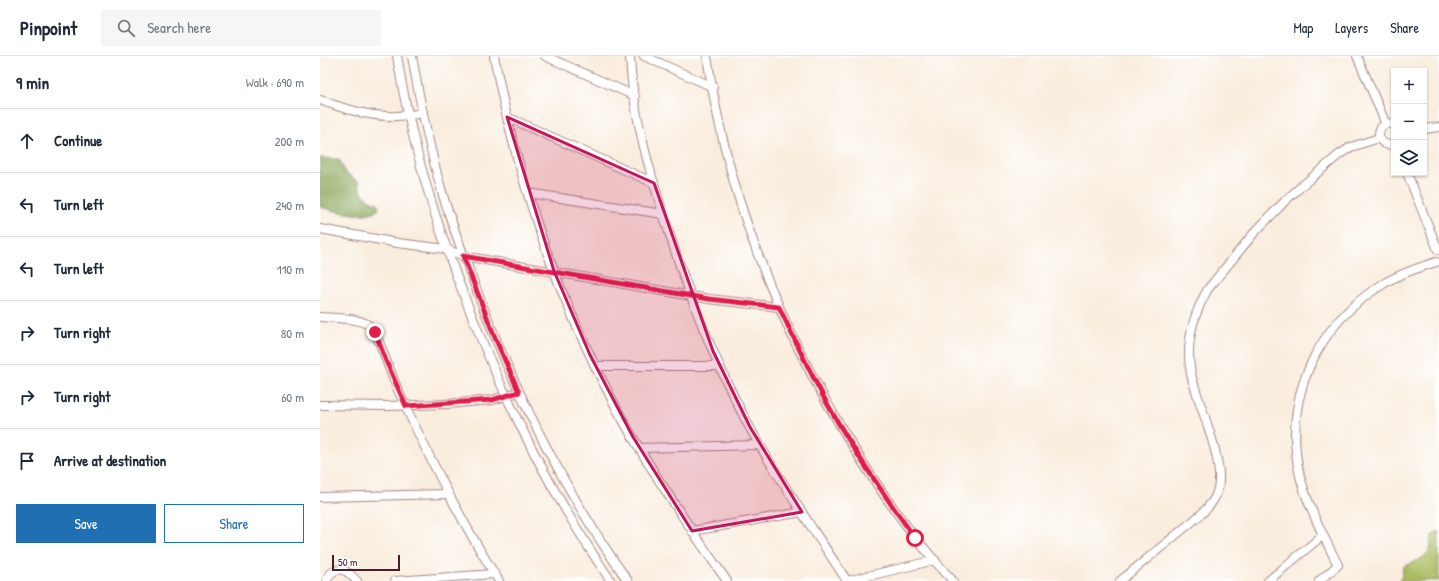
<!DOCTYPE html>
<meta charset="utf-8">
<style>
:root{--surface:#fff;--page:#f6f6f7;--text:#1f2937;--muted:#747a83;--line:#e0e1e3;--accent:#1f6fb2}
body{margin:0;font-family:"Patrick Hand",sans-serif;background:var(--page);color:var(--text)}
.controls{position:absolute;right:12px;top:12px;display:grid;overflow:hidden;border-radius:0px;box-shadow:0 1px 3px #0004}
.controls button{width:36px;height:36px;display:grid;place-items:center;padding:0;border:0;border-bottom:1px solid var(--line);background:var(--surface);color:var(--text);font:20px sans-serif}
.scale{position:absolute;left:12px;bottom:10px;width:68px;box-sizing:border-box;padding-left:4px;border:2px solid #4a1f2b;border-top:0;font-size:11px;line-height:14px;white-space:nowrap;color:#4a1f2b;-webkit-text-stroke:3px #fff;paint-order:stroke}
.stop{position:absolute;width:12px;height:12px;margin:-9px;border:3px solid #e11d48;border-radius:50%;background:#fff}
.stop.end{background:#e11d48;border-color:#fff;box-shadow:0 1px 4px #0008}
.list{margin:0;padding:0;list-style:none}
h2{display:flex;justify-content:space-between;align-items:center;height:52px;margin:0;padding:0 16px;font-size:17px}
h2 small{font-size:13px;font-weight:400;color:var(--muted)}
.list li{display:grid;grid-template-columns:26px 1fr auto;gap:12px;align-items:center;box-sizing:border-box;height:64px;padding:0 16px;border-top:1px solid var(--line)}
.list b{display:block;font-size:15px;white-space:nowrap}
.list em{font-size:13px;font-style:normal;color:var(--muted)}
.actions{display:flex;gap:8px;padding:12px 16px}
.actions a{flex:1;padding:9px 0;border:1px solid var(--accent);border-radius:0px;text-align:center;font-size:14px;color:var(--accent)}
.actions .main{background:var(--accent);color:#fff}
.icon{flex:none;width:22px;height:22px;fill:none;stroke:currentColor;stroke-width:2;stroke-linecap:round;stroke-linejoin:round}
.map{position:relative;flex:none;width:1119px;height:525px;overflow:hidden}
header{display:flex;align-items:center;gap:24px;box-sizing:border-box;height:56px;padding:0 20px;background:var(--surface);border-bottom:1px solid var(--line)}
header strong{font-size:19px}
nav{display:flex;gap:22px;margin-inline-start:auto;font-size:14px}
.search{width:280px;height:36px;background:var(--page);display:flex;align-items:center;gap:10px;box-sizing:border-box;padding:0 14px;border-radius:0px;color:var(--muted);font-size:15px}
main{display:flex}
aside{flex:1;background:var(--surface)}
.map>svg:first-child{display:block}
.green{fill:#aabc60;stroke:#7a6e46}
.forest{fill:#87a456;stroke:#686240}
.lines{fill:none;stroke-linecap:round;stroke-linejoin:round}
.street-casing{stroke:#a28684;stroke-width:10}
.street{stroke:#fff;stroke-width:8}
.route{stroke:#e11d48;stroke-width:5}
.marked{fill:#c2185b;fill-opacity:0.2;stroke:#c2185b;stroke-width:3;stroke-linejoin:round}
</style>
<header>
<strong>Pinpoint</strong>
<div class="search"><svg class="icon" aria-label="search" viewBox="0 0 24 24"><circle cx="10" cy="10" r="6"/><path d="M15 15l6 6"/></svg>Search here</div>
<nav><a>Map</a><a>Layers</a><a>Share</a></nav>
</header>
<main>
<aside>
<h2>9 min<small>Walk · 690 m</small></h2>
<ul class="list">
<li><svg class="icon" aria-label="ahead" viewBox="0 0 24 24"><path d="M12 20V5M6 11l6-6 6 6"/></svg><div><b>Continue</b></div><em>200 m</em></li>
<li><svg class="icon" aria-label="left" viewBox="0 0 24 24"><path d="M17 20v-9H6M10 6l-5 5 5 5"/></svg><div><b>Turn left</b></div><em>240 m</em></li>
<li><svg class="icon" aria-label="left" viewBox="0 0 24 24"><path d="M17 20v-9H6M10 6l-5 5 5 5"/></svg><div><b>Turn left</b></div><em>110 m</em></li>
<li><svg class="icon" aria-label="right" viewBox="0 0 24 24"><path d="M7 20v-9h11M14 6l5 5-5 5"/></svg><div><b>Turn right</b></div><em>80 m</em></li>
<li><svg class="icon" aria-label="right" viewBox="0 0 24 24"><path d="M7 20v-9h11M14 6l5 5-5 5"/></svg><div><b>Turn right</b></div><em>60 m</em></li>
<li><svg class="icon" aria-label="arrive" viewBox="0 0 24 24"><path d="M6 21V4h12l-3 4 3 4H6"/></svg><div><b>Arrive at destination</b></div></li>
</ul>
<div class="actions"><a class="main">Save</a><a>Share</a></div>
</aside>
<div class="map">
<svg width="1119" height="525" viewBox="0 0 1119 525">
<rect width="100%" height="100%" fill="#fff"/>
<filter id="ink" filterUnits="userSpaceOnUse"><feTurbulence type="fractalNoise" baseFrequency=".025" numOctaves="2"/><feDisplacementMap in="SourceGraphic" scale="8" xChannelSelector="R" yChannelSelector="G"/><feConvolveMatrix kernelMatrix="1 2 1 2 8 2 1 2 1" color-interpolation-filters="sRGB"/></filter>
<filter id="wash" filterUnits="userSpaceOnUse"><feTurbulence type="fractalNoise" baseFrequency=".012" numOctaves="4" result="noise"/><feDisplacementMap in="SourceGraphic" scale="16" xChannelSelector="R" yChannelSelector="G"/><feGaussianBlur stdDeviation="0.9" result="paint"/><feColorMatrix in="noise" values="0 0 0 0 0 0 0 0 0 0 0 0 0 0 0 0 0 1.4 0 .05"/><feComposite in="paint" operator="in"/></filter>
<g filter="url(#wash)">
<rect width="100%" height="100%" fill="#f9edde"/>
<polygon class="green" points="1119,475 1119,525 1080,525 1082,520 1083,511 1102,502 1110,494 1112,480"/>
<path class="forest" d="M0 102 19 103 25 116 39 126C40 138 47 144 58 147L59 153C47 164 14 155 0 151Z"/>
</g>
<g filter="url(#ink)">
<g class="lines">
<defs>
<g id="street">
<path d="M77 0C91 88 117 173 150 255 187 350 233 441 291 525"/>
<path d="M92 0C100 46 109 91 122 136 131 167 143 197 154 227 193 332 243 434 308 525"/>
<path d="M174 0C197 123 238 244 298 355 330 414 368 470 407 525"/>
<polyline points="225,0 315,40"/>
<path d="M310 0C312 51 326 103 341 151 364 227 392 302 430 372 459 425 494 474 527 525"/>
<polyline points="324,0 393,31"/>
<path d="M387 0C407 138 458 270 532 389 561 437 594 484 633 525"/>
<polyline points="1037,0 1066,68"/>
<path d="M0 44C35 57 65 65 103 57"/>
<polyline points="187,61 334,127"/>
<path d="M1074 68C1054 63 1054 93 1074 88"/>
<polyline points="1104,73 1119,71"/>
<polyline points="1087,117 1118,194"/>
<polyline points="208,137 343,158"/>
<polyline points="0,173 78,187 126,193 143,200 389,243 459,251"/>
<path d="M0 261C14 262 44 261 53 273 63 292 69 314 78 334 108 400 140 464 179 525"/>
<polyline points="275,310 400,310"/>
<polyline points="0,349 68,350 126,348 172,344 199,336"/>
<polyline points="319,392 439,389"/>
<polyline points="0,441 128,438"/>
<polyline points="372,475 482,456"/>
<path d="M7 525C9 516 19 510 27 516 31 518 33 522 37 525"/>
<polyline points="75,525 174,518"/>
<polyline points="527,525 615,504"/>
<path d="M800 525 879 460C887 453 896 444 898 433 905 404 878 348 871 318 865 288 873 259 888 233L934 177 967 143 984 128 1020 98 1031 91 1059 82"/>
<polyline points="948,525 1003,479"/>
<path d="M999 525 1018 509C1004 481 988 451 980 420 962 343 996 269 1063 228 1079 218 1097 212 1116 206"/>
</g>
</defs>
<use href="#street" class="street-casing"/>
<use href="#street" class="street"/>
</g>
</g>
<g class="lines" filter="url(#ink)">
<path class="route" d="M55 276 66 305 86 350 172 344 199 336 176 284 143 200 389 243 459 251C475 284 490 317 508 349 534 396 564 439 595 482"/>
</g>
<path class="marked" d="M187 61 334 127 393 295 430 371 482 456 372 475 313 381 270 299 234 215Z"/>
</svg>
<div class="controls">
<button>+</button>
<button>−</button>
<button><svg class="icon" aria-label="layers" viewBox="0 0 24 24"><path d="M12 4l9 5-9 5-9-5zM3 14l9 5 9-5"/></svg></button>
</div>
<div class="scale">50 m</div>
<div class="stop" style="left:595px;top:482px"></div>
<div class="stop end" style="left:55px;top:276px"></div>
</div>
</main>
